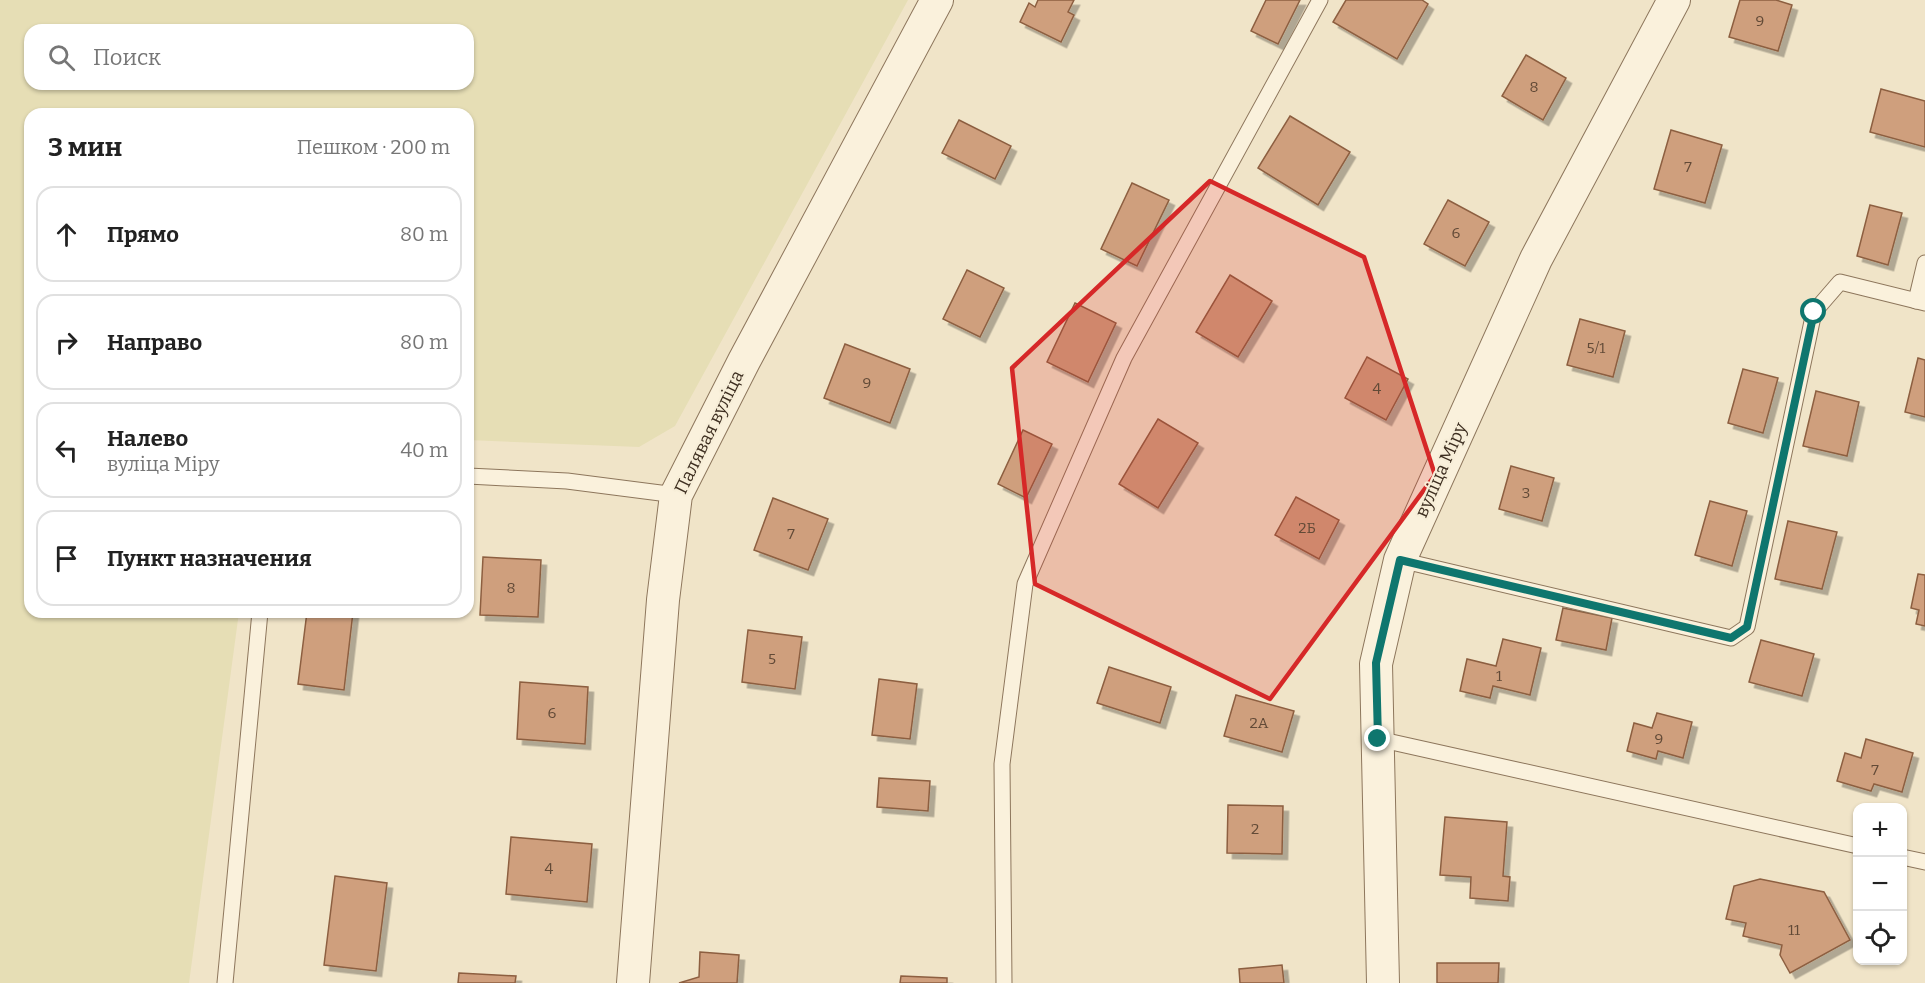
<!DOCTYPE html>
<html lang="ru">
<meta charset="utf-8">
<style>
:root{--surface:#fff;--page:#f2f2f2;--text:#222;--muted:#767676;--line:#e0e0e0}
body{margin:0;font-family:Bitter,serif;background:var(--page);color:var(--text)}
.controls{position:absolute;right:18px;bottom:18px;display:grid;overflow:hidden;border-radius:12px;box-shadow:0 2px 4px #0004}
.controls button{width:54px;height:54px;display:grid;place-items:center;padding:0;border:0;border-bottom:2px solid var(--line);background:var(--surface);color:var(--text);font:30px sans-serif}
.stop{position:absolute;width:18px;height:18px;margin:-14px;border:4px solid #0f766e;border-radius:50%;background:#fff}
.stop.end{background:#0f766e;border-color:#fff;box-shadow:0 2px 6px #0008}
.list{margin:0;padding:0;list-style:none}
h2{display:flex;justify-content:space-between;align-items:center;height:78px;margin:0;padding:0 24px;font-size:26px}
h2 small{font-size:20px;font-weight:400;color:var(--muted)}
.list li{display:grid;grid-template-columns:39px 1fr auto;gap:18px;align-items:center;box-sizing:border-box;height:96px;margin:0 12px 12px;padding:0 12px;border:2px solid var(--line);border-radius:18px}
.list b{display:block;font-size:22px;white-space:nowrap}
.list p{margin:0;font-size:20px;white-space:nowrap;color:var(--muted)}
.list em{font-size:20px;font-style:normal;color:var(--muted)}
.icon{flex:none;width:33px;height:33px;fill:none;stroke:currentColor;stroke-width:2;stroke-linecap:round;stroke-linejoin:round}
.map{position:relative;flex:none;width:1925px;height:983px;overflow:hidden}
.search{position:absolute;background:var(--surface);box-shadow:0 2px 4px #0004;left:24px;top:24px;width:450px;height:66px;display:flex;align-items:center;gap:15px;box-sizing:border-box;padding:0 21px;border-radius:18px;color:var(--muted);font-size:22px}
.panel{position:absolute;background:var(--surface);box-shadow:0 2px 4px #0004;left:24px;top:108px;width:450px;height:510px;border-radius:18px}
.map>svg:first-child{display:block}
.farmland{fill:#e6deb5;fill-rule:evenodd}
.building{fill:#cf9f7d;stroke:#8d5f41;stroke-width:1.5;filter:url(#shadow)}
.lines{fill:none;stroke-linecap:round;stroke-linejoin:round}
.lane-casing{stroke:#8d765c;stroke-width:17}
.street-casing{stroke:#8d765c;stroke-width:34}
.lane{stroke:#faf1dc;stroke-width:15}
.street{stroke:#faf1dc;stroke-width:32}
.route{stroke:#0f766e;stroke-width:8}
.marked{fill:#d62828;fill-opacity:0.2;stroke:#d62828;stroke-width:4.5;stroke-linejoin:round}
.labels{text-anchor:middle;stroke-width:4.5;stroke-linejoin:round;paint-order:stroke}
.number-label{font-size:15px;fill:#624a37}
.street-label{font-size:18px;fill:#3d2e20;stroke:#f7eed8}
</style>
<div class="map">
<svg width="1925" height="983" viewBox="0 0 1925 983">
<defs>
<filter id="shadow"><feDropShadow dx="5.5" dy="5.5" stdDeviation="0" flood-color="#0004"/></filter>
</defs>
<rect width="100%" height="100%" fill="#f0e4c8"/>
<path class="farmland" d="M0 0H908L675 426 639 447 468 440V114H30V612H239L189 983H0ZM30 30H468V84H30Z"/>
<g class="building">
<polygon points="1038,0 1074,0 1068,12 1074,15 1061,42 1020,22 1029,3 1035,7"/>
<polygon points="1266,0 1300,0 1278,44 1251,31"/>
<polygon points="1346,0 1422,0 1428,4 1397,59 1333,22"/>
<polygon points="1740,0 1776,0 1792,5 1778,51 1729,37"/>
<polygon points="1526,55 1566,78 1543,120 1502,96"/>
<polygon points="1881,89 1925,101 1925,147 1870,132"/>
<polygon points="1290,116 1350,152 1318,205 1258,168"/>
<polygon points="959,120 1011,146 995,179 942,153"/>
<polygon points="1671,130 1722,145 1705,203 1654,189"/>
<polygon points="1132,183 1169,200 1137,266 1101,249"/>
<polygon points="1448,200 1489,222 1465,266 1424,244"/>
<polygon points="1870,205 1902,213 1888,265 1857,256"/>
<polygon points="967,270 1004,288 980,337 943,319"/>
<polygon points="1230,275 1272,301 1238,357 1196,332"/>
<polygon points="1075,303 1116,323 1088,382 1047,362"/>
<polygon points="1580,319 1625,331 1613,377 1567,365"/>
<polygon points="845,344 910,369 890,423 824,398"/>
<polygon points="1367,357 1408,379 1386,420 1345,398"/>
<polygon points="1918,358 1925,360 1925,417 1905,412"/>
<polygon points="1743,369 1778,378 1763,433 1728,423"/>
<polygon points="1816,391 1859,402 1847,456 1803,446"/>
<polygon points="1158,419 1198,443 1158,508 1119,484"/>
<polygon points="1023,430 1052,444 1026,498 998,484"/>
<polygon points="1511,466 1554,478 1542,521 1499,509"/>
<polygon points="1296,497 1339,520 1319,559 1275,535"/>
<polygon points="773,498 828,519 808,570 754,550"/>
<polygon points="1710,501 1747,511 1732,566 1695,555"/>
<polygon points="1788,521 1837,532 1822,589 1775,579"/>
<polygon points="483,557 541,560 538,617 480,615"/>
<polygon points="1918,574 1925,575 1925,626 1916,624 1919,610 1911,608"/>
<polygon points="1563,608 1612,618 1606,650 1556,640"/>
<polygon points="307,612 353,612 344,690 298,684"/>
<polygon points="748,630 802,637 795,689 742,682"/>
<polygon points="1503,639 1541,648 1530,695 1493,686 1490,698 1460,691 1467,659 1496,666"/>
<polygon points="1761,640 1814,654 1802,696 1749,682"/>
<polygon points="1109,667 1171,687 1160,723 1097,703"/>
<polygon points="879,679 917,684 910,739 872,735"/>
<polygon points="520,682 588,687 585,744 517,739"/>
<polygon points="1236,695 1294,711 1282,752 1224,736"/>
<polygon points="1657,713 1692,722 1683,758 1658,751 1656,759 1627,751 1634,723 1652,728"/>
<polygon points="1866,739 1913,753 1902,792 1874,784 1871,791 1837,781 1845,753 1861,758"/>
<polygon points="879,778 930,781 928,811 877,807"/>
<polygon points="1228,805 1283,806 1282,854 1227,853"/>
<polygon points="1445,817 1507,822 1503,876 1510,877 1508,901 1470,898 1471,877 1440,875"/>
<polygon points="511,837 592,844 587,902 506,894"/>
<polygon points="335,876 387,883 376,971 324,965"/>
<polygon points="1760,879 1824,892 1850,940 1790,973 1780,955 1782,945 1743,936 1746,923 1726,919 1734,886"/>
<polygon points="700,952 739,955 737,983 679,983 699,977"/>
<polygon points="1437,963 1499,963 1498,983 1437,983"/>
<polygon points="1282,965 1284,983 1240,983 1239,969"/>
<polygon points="459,973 516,976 515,983 458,983"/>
<polygon points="901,976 947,978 947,983 900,983"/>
</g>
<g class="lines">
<defs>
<g id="lane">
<polyline points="1916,301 1925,263"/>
<polyline points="468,476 567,481 676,495"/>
<polyline points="1400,560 1731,638 1747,627 1814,312 1840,282 1925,303"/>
<polyline points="1378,739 1858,846"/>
<polyline points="1902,857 1925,862"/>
<polyline points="225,983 260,612"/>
<polyline points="1004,983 1002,764 1025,584 1124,358 1320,0"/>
</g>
<g id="street">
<polyline points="633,983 663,600 676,495 744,361 937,0"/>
<polyline points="1383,983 1376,664 1400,560 1536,259 1674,0"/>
</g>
</defs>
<use href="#lane" class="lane-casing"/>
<use href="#street" class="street-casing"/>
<use href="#lane" class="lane"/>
<use href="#street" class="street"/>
</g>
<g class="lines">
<polyline class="route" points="1378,739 1376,663 1400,560 1731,638 1747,627 1814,312"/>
</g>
<path class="marked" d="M1210 181 1364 257 1435 475 1270 699 1035 584 1012 368Z"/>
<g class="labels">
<g class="number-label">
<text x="1760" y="26">9</text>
<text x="1534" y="92">8</text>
<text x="1688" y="172">7</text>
<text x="1456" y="238">6</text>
<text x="1596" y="353">5/1</text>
<text x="867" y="388">9</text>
<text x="1377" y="394">4</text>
<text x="1526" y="498">3</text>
<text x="1307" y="533">2Б</text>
<text x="791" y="539">7</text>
<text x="511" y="593">8</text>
<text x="772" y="664">5</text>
<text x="1499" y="681">1</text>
<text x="552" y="718">6</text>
<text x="1259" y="728">2А</text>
<text x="1659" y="744">9</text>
<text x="1875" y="775">7</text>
<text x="1255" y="834">2</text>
<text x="549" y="874">4</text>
<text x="1794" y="935">11</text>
</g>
<g class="street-label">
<text transform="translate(709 432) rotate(-64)" y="6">Палявая вуліца</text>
<text transform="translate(1441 470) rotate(-66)" y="6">вуліца Міру</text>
</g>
</g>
</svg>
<div class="controls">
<button>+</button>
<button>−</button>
<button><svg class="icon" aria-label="locate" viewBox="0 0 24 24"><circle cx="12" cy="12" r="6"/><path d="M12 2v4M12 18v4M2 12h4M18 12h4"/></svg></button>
</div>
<div class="stop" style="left:1814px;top:312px"></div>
<div class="stop end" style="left:1378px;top:739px"></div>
<div class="search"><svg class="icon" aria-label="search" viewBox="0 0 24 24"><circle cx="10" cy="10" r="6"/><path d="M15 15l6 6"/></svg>Поиск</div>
<section class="panel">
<h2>3 мин<small>Пешком · 200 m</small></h2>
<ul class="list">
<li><svg class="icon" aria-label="ahead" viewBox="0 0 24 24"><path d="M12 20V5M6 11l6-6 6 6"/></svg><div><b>Прямо</b></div><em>80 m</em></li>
<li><svg class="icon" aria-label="right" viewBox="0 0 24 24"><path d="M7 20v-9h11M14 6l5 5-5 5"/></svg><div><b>Направо</b></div><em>80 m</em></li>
<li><svg class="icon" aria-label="left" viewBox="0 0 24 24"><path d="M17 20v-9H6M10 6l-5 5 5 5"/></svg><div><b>Налево</b><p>вуліца Міру</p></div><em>40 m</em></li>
<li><svg class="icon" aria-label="arrive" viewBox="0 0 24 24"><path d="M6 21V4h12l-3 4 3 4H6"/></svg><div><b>Пункт назначения</b></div></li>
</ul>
</section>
</div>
